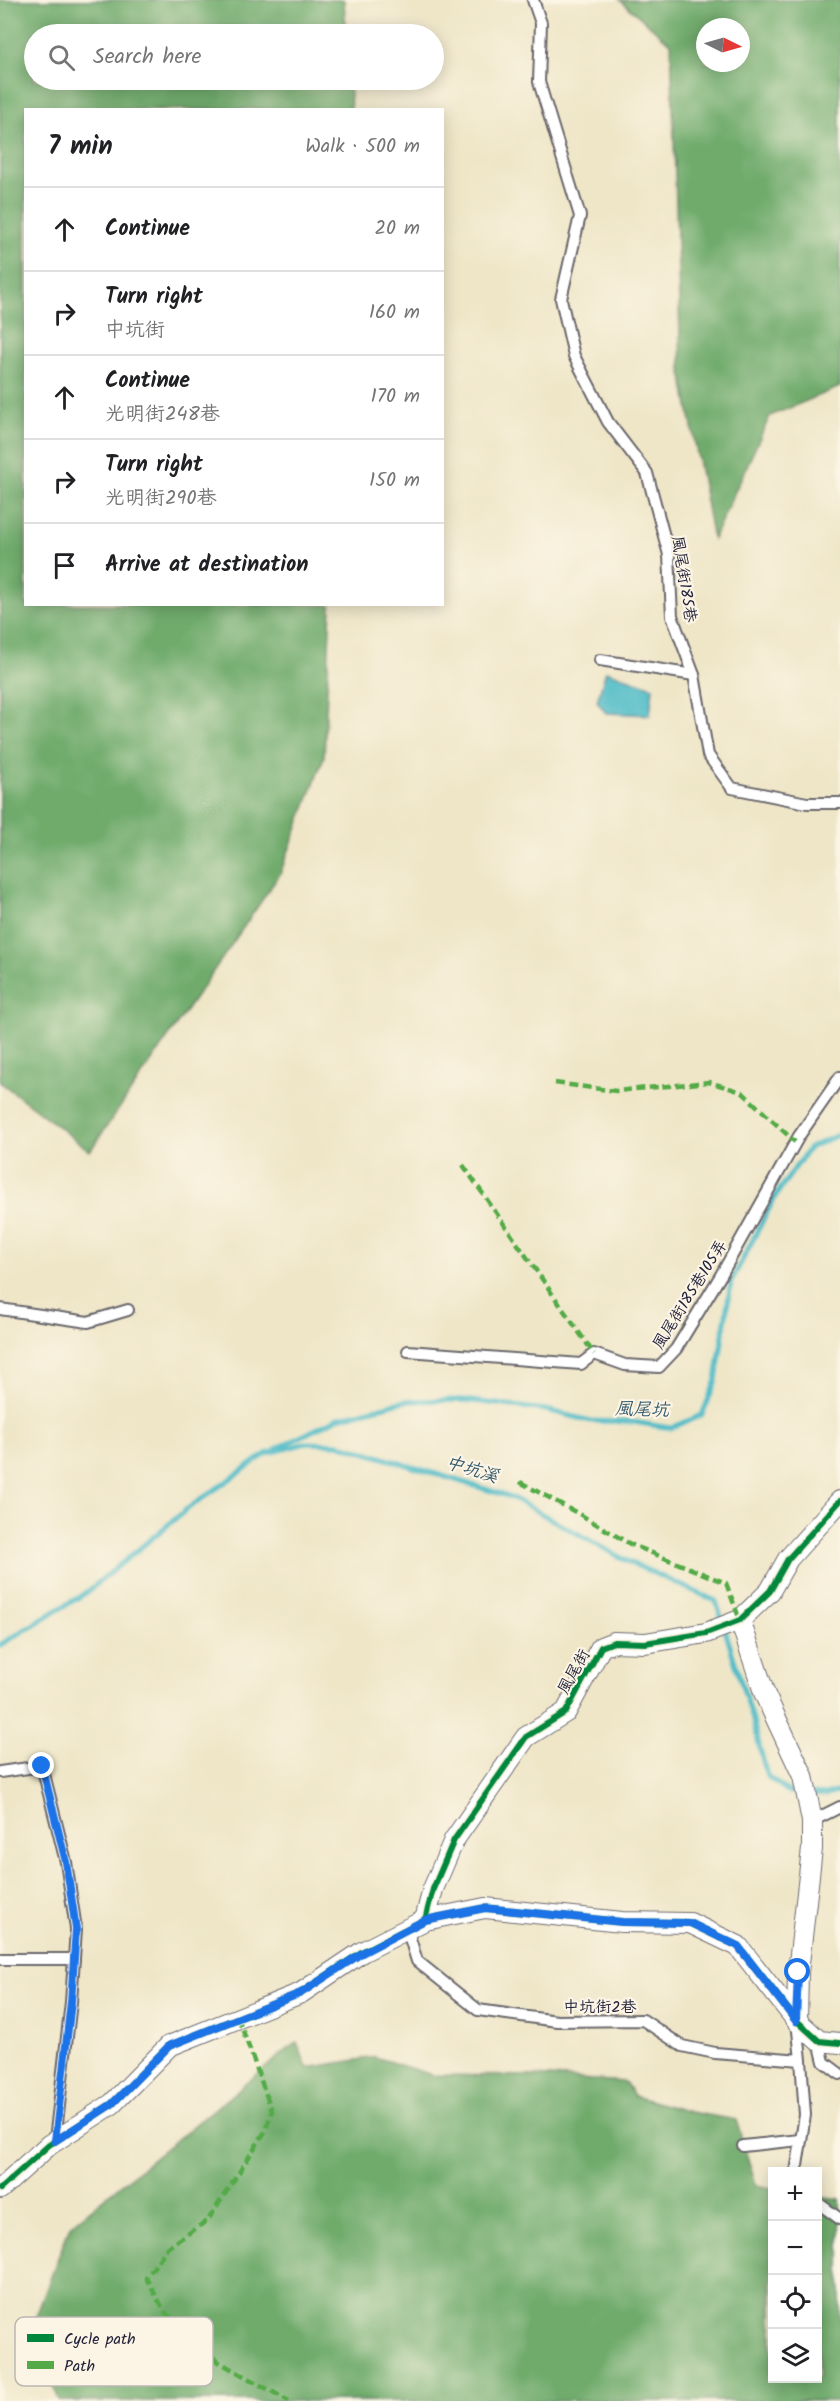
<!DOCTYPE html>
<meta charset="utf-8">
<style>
:root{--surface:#fff;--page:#f2f2f2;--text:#202124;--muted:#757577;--line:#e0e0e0}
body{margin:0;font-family:Kalam,"LXGW WenKai TC",sans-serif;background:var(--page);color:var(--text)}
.controls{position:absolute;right:18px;bottom:18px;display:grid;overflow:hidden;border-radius:0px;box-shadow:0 3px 15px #0003}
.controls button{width:54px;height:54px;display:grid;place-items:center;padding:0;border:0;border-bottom:2px solid var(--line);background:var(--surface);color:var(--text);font:30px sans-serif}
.compass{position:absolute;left:696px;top:18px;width:54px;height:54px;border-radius:50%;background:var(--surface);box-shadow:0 3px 15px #0003;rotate:95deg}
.stop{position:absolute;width:18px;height:18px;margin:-14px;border:4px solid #1a73e8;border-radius:50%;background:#fff}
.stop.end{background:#1a73e8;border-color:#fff;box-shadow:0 2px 6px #0008}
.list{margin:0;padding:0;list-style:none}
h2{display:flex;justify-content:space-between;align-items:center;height:78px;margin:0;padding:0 24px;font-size:26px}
h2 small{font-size:20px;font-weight:400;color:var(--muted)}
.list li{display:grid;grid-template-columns:39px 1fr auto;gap:18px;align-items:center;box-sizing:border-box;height:84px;padding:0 24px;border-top:2px solid var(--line)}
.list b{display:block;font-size:22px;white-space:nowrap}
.list p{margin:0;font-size:20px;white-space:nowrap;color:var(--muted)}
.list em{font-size:20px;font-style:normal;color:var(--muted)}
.icon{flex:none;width:33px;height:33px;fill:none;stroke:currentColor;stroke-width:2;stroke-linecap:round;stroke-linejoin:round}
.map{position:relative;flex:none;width:840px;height:2401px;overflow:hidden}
.search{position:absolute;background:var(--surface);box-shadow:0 3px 15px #0003;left:24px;top:24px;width:420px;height:66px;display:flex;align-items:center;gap:15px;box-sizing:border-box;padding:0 21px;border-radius:33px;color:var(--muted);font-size:22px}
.panel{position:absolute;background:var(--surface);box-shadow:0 3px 15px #0003;left:24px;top:108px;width:420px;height:498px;border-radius:0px}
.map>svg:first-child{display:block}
.forest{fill:#6fab6c;stroke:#486654;stroke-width:1.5;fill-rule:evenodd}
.water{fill:#4fbcc8;stroke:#386f82;stroke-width:1.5}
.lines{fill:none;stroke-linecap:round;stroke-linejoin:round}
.stream{stroke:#4fbcc8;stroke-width:5}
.lane-casing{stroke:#6a676c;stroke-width:14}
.street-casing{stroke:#6a676c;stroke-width:22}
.lane{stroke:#fff;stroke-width:10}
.street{stroke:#fff;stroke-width:20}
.quiet{stroke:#53aa46;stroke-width:4.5;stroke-dasharray:9 4.5;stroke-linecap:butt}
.cycleway-casing{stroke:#fcf5e5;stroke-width:10}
.cycleway{stroke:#00873e;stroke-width:6}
.route{stroke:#1a73e8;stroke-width:8}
.labels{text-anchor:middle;stroke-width:4.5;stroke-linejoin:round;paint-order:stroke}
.street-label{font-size:16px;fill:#22223b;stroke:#fcf5e5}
.water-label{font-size:18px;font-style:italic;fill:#32586c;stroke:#fcf5e5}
.key{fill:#fcf5e5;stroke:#bbb6b2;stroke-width:1.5}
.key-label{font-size:16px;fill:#22223b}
</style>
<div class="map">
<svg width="840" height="2401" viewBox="0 0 840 2401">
<rect width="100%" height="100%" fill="#fcf5e5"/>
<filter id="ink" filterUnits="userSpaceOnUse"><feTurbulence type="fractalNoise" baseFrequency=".0167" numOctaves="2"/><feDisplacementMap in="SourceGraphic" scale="12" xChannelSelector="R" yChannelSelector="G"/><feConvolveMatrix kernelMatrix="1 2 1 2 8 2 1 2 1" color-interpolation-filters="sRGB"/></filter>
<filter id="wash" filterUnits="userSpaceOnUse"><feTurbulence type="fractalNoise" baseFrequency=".008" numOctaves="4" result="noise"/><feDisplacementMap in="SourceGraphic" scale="24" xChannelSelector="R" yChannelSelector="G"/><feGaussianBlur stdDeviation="1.35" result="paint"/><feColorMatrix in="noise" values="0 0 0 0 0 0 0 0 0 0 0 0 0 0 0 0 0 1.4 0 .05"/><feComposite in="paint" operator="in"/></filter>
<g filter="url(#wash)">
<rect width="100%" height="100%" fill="#efe6c8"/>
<g class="forest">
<polygon points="0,0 344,0 346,34 34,34 34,80 349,80 351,109 26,110 26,604 331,605 324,757 280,874 90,1151 0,1082"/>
<path d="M620 0H840V387L770 416 713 539 681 368 671 44ZM705 27H741V63H705Z"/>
<polygon points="297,2042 307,2068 375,2057 432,2075 534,2076 625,2082 634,2096 690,2112 736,2120 756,2185 772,2188 772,2378 818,2378 818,2196 840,2199 840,2401 59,2401 31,2330 70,2226"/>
</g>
<polygon class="water" points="606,671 653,687 650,715 606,713 597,701"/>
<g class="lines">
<g class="stream">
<polyline points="276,1449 338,1418 405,1401 464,1400 546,1410 591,1421 633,1422 671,1428 702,1415 716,1380 731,1282 776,1195 809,1148 840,1134"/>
<polyline points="0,1645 87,1592 187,1509 266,1454 306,1443 338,1444 511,1497 629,1562 716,1601 752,1717 767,1776 789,1792 826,1795 840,1791"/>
</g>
</g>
</g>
<g filter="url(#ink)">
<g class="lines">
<defs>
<g id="lane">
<polyline points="533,0 541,23 539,82 580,216 561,299 574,356 608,422 647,473 669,555 672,616 694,675 708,755 732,788 807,803 840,803"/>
<polyline points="600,660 694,675"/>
<polyline points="0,1309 88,1322 128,1310"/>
<polyline points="408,1351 581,1364 594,1354 625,1365 659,1367 676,1349 721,1275 799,1136 840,1077"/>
<polyline points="0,1772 42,1766 66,1862 76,1929 71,2002 55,2140"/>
<polyline points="812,1821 840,1807"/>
<polyline points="418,1927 409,1935 417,1961 478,2010 557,2021 643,2020 682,2046 715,2053 801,2060 797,2021"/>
<polyline points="0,1959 74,1959"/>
<polyline points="819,2041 824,2062 840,2074"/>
<polyline points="743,2146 800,2140"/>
<polyline points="796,2172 805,2115 801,2060"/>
<polyline points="818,2203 840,2219"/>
</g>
<g id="street">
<polyline points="740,1620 765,1695 803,1776 812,1821 812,1849 798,1972 797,2021"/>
<polyline points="425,1920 433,1889 454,1840 526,1737 566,1712 601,1647 614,1642 645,1643 706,1633 740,1620 770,1591 788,1559 840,1501"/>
<polyline points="0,2189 49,2145 112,2104 169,2046 301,1993 362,1952 425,1920 485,1908 622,1922 690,1923 738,1946 797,2021 819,2041 840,2043"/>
</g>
</defs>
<use href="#lane" class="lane-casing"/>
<use href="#street" class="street-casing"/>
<use href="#lane" class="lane"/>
<use href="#street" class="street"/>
<g class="quiet">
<polyline points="555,1083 616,1091 709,1082 742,1092 795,1142"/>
<polyline points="463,1165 594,1354"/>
<polyline points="520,1482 581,1515 630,1544 726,1583 740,1620"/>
<polyline points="238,2017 272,2111 265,2132 208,2220 167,2248 146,2278 165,2312 219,2362 289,2401"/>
</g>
<defs>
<g id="cycleway">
<polyline points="425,1920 433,1889 454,1840 526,1737 566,1712 601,1647 614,1642 645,1643 706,1633 740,1620 770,1591 788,1559 840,1501"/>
<polyline points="0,2189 49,2145 112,2104 169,2046 301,1993 362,1952 425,1920 485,1908 622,1922 690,1923 738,1946 797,2021 819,2041 840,2043"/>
</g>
</defs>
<use href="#cycleway" class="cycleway-casing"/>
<use href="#cycleway" class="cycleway"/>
</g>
</g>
<g class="lines" filter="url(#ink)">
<polyline class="route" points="42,1766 66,1862 76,1929 71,2002 55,2141 112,2104 169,2046 301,1993 362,1953 425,1920 485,1908 622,1922 690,1923 738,1946 796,2021 798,1972"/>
</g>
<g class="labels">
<g class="street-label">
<text transform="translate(685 579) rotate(81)" y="6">風尾街185巷</text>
<text transform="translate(689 1294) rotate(-58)" y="6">風尾街185巷105弄</text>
<text transform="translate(573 1671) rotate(-61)" y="6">風尾街</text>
<text x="600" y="2012">中坑街2巷</text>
</g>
<g class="water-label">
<text transform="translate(642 1409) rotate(2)" y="6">風尾坑</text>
<text transform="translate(472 1469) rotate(17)" y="6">中坑溪</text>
</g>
</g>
<rect x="15" y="2317" width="198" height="69" rx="9" class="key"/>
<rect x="27" y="2334" width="27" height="8" fill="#00873e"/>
<rect x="27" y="2361" width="27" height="8" fill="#53aa46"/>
<g class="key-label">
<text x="64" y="2344">Cycle path</text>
<text x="64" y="2371">Path</text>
</g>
</svg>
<div class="controls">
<button>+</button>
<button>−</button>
<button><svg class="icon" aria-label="locate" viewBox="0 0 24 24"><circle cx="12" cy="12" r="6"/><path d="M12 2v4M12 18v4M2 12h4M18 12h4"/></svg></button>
<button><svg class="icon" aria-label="layers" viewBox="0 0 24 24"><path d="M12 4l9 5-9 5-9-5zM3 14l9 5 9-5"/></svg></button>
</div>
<svg class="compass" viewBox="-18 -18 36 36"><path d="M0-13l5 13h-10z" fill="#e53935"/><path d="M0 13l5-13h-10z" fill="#757577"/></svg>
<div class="stop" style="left:798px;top:1972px"></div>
<div class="stop end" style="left:42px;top:1766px"></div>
<div class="search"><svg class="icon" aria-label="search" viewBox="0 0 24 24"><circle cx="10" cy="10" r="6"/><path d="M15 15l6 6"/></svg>Search here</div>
<section class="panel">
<h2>7 min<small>Walk · 500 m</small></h2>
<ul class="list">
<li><svg class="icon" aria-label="ahead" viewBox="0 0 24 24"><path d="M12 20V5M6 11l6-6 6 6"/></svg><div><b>Continue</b></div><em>20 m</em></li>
<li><svg class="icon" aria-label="right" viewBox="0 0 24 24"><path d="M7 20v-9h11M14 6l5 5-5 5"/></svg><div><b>Turn right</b><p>中坑街</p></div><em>160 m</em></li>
<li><svg class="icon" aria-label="ahead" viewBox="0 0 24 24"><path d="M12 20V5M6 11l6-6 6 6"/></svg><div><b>Continue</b><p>光明街248巷</p></div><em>170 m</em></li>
<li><svg class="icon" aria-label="right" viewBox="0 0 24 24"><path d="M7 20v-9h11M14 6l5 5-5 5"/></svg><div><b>Turn right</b><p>光明街290巷</p></div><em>150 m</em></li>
<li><svg class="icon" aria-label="arrive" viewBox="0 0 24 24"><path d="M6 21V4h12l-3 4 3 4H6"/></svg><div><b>Arrive at destination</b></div></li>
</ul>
</section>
</div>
